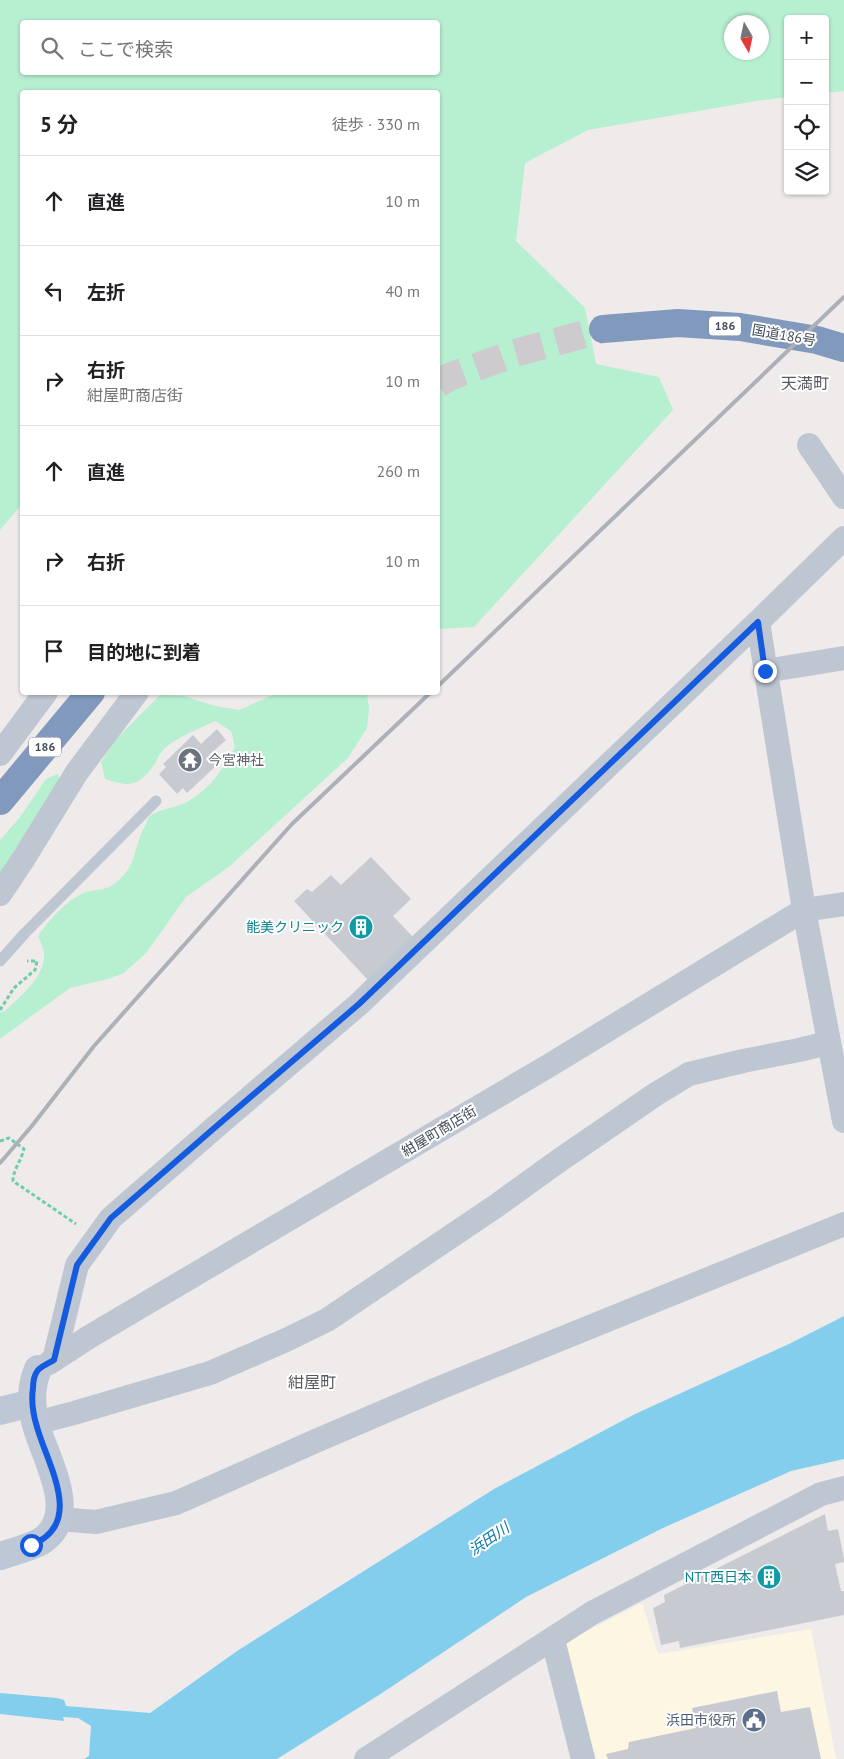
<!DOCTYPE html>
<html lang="ja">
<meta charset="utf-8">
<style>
:root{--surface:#fff;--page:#f6f6f6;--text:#202124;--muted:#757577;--line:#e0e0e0}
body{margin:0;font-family:"PT Sans","Noto Sans JP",sans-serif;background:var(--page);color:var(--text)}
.controls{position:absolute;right:15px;top:15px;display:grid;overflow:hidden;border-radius:5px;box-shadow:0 1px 4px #0004}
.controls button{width:45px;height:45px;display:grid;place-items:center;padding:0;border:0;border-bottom:1px solid var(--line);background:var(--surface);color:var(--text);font:25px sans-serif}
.compass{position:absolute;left:724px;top:15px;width:45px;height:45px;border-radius:50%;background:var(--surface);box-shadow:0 1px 4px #0004;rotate:171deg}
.stop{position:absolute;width:15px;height:15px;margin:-11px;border:4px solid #155bdf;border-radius:50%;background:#fff}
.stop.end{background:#155bdf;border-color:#fff;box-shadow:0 1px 5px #0008}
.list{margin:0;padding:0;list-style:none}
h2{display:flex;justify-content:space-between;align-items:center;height:65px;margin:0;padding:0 20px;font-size:21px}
h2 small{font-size:16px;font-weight:400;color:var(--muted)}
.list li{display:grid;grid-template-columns:32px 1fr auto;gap:15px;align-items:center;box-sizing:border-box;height:90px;padding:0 20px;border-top:1px solid var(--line)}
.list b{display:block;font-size:19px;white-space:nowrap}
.list p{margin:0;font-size:16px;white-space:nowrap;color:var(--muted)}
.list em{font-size:16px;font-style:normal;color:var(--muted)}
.icon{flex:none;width:28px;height:28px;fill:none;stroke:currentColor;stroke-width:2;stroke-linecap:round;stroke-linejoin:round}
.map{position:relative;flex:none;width:844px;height:1759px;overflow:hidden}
.search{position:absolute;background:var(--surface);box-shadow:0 1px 4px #0004;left:20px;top:20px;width:420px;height:55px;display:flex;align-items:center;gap:12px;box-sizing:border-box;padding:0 18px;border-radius:5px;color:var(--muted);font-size:19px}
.panel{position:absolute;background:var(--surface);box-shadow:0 1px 4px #0004;left:20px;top:90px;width:420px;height:605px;border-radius:5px}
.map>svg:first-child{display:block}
.commercial{fill:#fcf6e2}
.green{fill:#b7efd1;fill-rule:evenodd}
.water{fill:#83ceed}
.building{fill:#c8cad1}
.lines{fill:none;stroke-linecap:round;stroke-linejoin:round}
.highway-tunnel{stroke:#cdcbce;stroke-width:28;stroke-dasharray:28 14;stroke-linecap:butt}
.path{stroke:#6fcda7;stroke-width:3;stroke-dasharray:4 2.5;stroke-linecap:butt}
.lane{stroke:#bec6d2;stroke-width:11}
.street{stroke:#bec6d2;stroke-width:24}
.secondary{stroke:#bdc7d6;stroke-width:28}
.highway{stroke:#8199bc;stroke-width:28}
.rail{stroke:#adb0b6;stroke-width:4}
.route{stroke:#155bdf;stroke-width:6}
.labels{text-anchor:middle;stroke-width:4;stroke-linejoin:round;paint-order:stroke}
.shield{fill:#fff;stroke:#7c828b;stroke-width:1}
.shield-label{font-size:12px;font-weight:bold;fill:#444d59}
.street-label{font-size:14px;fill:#444d59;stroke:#fff}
.worship-label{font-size:14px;fill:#5b616d;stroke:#fff;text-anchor:start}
.culture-label{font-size:14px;fill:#0d838f;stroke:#fff;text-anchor:end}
.service-label{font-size:14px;fill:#4e5e75;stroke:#fff;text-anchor:end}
.water-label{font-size:15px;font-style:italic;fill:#0978a7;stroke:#fff}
.quarter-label{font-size:16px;fill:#585b61;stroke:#fff}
</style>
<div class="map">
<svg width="844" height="1759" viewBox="0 0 844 1759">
<rect width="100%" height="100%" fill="#efebeb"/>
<polygon class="commercial" points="642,1603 658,1654 811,1629 836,1759 596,1759 566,1642"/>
<g class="green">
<path d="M0 0H844V91L825 93V19H788V97L756 101 588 130 525 163 516 241 585 308 596 364 659 377 673 410 474 627 438 629V92H22V504L0 530ZM22 22H438V72H22ZM732 22H762V52H732Z"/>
<path d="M277 693H367L369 709 367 728 348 758 230 866 186 897 146 953 124 973 108 979 70 988 0 1039V1012L5 1011C20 997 47 975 44 952 43 947 40 941 38 936 50 919 66 900 86 892 93 890 105 890 111 886 138 868 132 851 144 828 146 825 147 820 149 817 158 809 174 808 185 803 211 789 221 771 235 747L231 731 215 721C201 728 175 738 164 749 160 753 157 760 154 765 139 787 128 787 105 779L101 762 117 738 160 695 184 696 215 706 239 710Z"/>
<polygon points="58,774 60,781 0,880 0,840 20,817 46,779"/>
</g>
<polygon class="water" points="844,1316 844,1459 791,1471 663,1528 526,1597 379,1695 277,1759 84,1759 89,1756 91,1726 78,1718 63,1717 64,1721 0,1714 0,1693 57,1698 64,1700 66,1706 150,1713 237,1651 494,1489 635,1414 789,1344"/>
<g class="building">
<polygon points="217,729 226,740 209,755 218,764 187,793 183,788 177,794 159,774 166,767 163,764 193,735 201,744"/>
<polygon points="371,857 411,899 393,916 413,937 368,980 294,901 307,889 312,892 331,875 341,885"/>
<polygon points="825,1514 828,1531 838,1529 844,1559 844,1562 835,1564 841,1591 844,1591 844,1615 680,1648 679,1641 661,1645 653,1608 665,1602 664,1595"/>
<polygon points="777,1691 781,1712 810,1707 821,1759 608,1759 606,1754 628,1749 629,1742 696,1728 692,1708"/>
</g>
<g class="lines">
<polyline class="highway-tunnel" points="438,384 449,377 515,353 603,329"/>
<g class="path">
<polyline points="0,1010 14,988 35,970 37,961 27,961"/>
<path d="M0 1141 9 1138 24 1149C21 1161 13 1170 13 1181L76 1224"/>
</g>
<polyline class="lane" points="0,961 25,933 156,801"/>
<g class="street">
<polyline points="809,445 844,497"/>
<polyline points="844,538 758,622 804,910 844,1121"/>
<polyline points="765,671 844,658"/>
<polyline points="0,754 46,692"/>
<polyline points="0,894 24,858 77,772 137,692"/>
<polyline points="54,1360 77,1265 111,1218 212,1130 359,1004 758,622"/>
<polyline points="49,1363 89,1337 550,1065 804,910 844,904"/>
<polyline points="36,1423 74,1413 210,1373 286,1340 327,1320 496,1206 557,1162 656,1094 689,1074 743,1061 799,1050 828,1043"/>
<polyline points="58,1519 96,1522 176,1503 318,1440 437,1389 844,1224"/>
<polyline points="553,1640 583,1759"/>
<polyline points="366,1759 592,1613 821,1494 844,1488"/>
</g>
<g class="secondary">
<polyline points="0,1411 32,1403"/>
<path d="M0 1556C13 1552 28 1548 40 1542 82 1516 45 1459 36 1425 31 1406 30 1387 38 1369"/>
</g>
<g class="highway">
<polyline points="603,329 678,323 740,327 817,340 844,348"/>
<polyline points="0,801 91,692"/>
</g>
<g class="rail">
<polyline points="438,686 844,297"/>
<polyline points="0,1163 31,1127 94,1046 292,824 431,692"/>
</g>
</g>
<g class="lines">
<path class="route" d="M31 1545C86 1524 47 1464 37 1427 33 1414 31 1401 33 1388 33 1382 34 1375 38 1370 42 1366 49 1363 54 1360L77 1265 111 1218 212 1130 359 1004 758 622 765 671"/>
</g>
<defs>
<symbol id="temple-disc" viewBox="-11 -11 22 22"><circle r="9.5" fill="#6b7280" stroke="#fff"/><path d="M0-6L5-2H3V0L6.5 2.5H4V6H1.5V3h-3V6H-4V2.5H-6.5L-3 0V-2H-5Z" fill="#fff"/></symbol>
<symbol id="building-disc" viewBox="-11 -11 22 22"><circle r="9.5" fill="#0f9aa8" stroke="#fff"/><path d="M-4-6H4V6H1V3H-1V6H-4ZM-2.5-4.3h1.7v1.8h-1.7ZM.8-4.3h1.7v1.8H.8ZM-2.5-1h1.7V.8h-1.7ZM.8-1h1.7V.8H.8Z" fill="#fff"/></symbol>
<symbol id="civic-disc" viewBox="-11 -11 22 22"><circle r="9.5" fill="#5c6f8a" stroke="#fff"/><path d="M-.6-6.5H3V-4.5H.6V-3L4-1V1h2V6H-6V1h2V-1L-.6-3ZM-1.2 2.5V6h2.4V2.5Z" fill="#fff"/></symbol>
</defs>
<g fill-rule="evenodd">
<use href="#temple-disc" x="176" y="746" width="28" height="28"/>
<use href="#building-disc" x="347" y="913" width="28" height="28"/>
<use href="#building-disc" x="755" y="1563" width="28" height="28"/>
<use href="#civic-disc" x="740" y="1706" width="28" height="28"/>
</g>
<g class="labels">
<g class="shield">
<rect x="709" y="316.5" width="32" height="19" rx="4"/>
<rect x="29" y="737.5" width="32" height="19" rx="4"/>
</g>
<g class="shield-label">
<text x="725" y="330">186</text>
<text x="45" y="751">186</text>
</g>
<g class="street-label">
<text transform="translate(784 335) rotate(10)" y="5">国道186号</text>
<text transform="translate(439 1131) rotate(-31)" y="5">紺屋町商店街</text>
</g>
<g class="worship-label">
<text x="208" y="765">今宮神社</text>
</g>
<g class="culture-label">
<text x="344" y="932">能美クリニック</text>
<text x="752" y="1582">NTT西日本</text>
</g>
<g class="service-label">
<text x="736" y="1725">浜田市役所</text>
</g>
<g class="water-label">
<text transform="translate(489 1539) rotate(-34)" y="5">浜田川</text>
</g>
<g class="quarter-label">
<text x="805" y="389">天満町</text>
<text x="312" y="1388">紺屋町</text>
</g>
</g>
</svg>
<div class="controls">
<button>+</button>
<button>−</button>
<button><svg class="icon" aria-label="locate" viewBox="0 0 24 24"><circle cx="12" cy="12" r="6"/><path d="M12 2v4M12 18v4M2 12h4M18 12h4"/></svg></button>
<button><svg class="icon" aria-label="layers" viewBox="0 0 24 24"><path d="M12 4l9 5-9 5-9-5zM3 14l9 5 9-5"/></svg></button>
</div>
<svg class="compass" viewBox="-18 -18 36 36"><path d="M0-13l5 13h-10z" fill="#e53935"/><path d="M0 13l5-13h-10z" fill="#757577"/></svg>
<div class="stop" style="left:31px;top:1545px"></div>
<div class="stop end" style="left:765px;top:671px"></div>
<div class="search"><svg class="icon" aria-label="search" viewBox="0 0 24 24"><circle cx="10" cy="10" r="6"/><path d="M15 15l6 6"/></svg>ここで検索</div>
<section class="panel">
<h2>5 分<small>徒歩 · 330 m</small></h2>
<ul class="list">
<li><svg class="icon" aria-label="ahead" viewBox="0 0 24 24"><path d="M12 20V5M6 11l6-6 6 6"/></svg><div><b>直進</b></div><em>10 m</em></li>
<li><svg class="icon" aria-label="left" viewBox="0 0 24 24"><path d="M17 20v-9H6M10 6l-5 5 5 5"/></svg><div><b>左折</b></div><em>40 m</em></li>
<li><svg class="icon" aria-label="right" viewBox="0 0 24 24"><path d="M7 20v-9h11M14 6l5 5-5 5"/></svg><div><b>右折</b><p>紺屋町商店街</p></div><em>10 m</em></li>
<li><svg class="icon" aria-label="ahead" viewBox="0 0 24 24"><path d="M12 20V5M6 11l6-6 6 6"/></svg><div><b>直進</b></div><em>260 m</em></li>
<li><svg class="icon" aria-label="right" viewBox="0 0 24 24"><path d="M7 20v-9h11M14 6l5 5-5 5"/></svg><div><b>右折</b></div><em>10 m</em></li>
<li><svg class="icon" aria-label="arrive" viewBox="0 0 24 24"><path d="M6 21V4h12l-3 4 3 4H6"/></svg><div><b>目的地に到着</b></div></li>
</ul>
</section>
</div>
